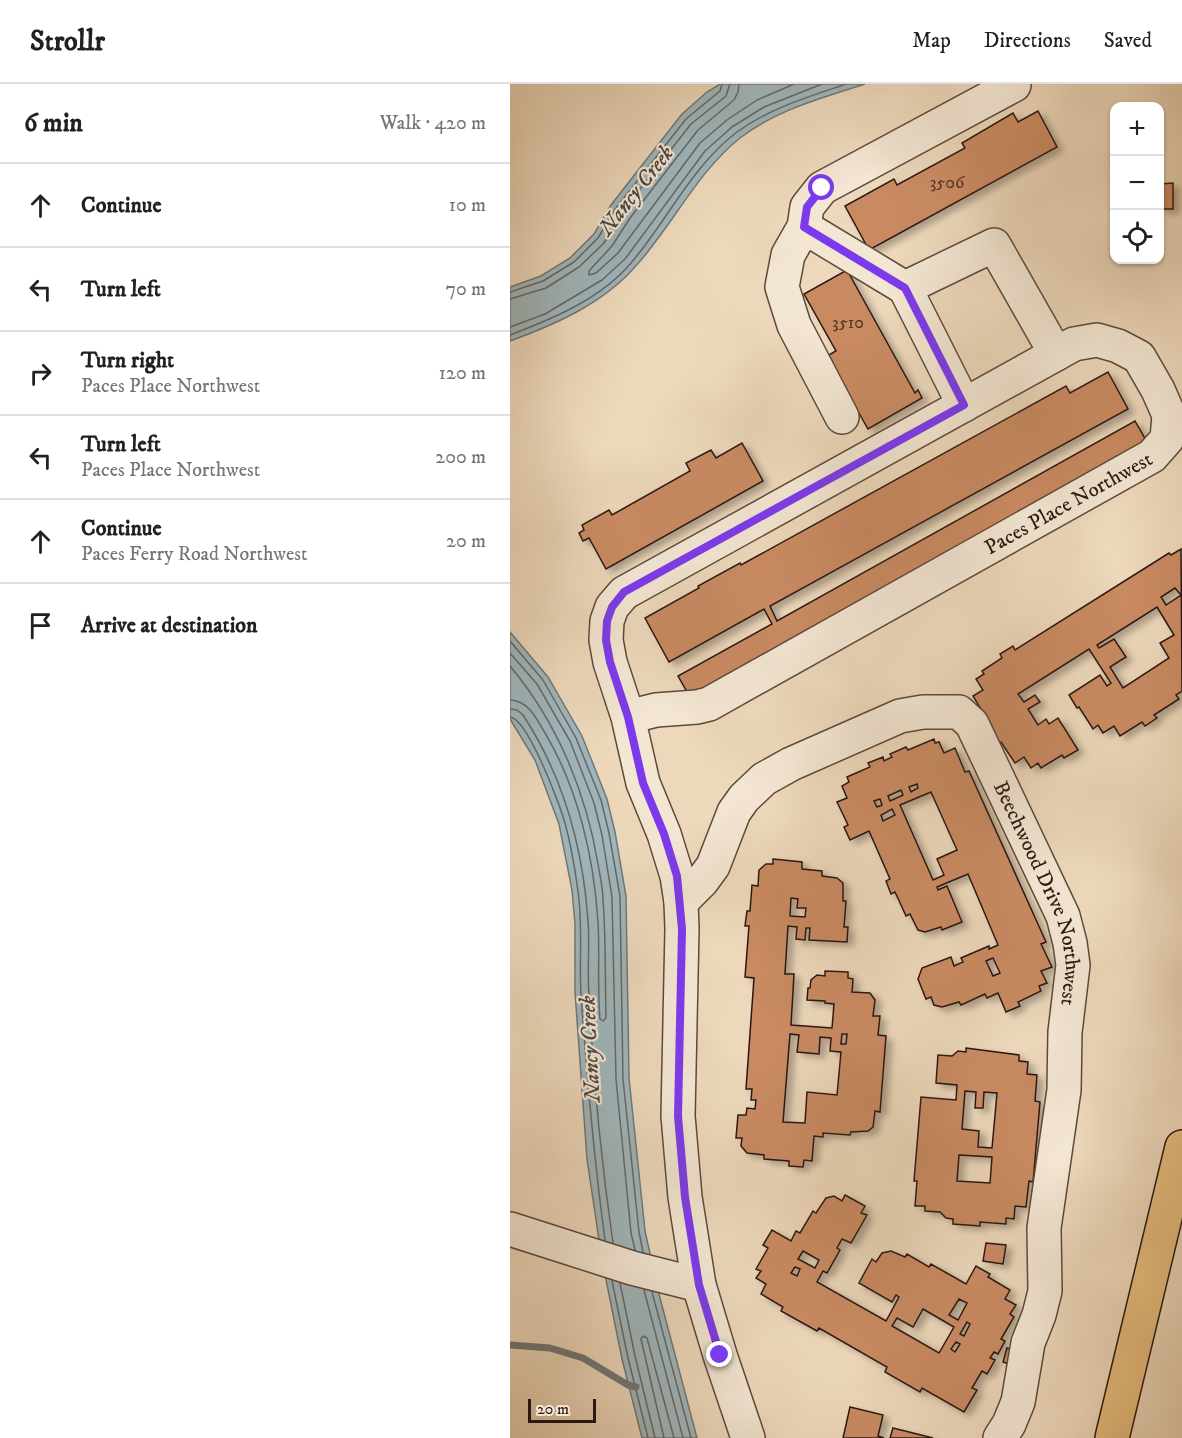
<!DOCTYPE html>
<meta charset="utf-8">
<style>
:root{--surface:#fff;--page:#f6f6f6;--text:#202124;--muted:#757577;--line:#e0e0e0}
body{margin:0;font-family:"IM FELL DW Pica",serif;background:var(--page);color:var(--text)}
.controls{position:absolute;right:18px;top:18px;display:grid;overflow:hidden;border-radius:12px;box-shadow:0 2px 4px #0004}
.controls button{width:54px;height:54px;display:grid;place-items:center;padding:0;border:0;border-bottom:2px solid var(--line);background:var(--surface);color:var(--text);font:30px sans-serif}
.scale{position:absolute;left:18px;bottom:15px;width:68px;box-sizing:border-box;padding-left:6px;border:3px solid #2b1912;border-top:0;font-size:16px;line-height:21px;white-space:nowrap;color:#2b1912;-webkit-text-stroke:4px #f3e6d3;paint-order:stroke}
.stop{position:absolute;width:18px;height:18px;margin:-14px;border:4px solid #7c3aed;border-radius:50%;background:#fff}
.stop.end{background:#7c3aed;border-color:#fff;box-shadow:0 2px 6px #0008}
.list{margin:0;padding:0;list-style:none}
h2{display:flex;justify-content:space-between;align-items:center;height:78px;margin:0;padding:0 24px;font-size:26px}
h2 small{font-size:20px;font-weight:400;color:var(--muted)}
.list li{display:grid;grid-template-columns:39px 1fr auto;gap:18px;align-items:center;box-sizing:border-box;height:84px;padding:0 24px;border-top:2px solid var(--line)}
.list b{display:block;font-size:22px;white-space:nowrap}
.list p{margin:0;font-size:20px;white-space:nowrap;color:var(--muted)}
.list em{font-size:20px;font-style:normal;color:var(--muted)}
.icon{flex:none;width:33px;height:33px;fill:none;stroke:currentColor;stroke-width:2;stroke-linecap:round;stroke-linejoin:round}
.map{position:relative;flex:none;width:672px;height:1354px;overflow:hidden}
header{display:flex;align-items:center;gap:36px;box-sizing:border-box;height:84px;padding:0 30px;background:var(--surface);border-bottom:2px solid var(--line)}
header strong{font-size:28px}
nav{display:flex;gap:33px;margin-inline-start:auto;font-size:21px}
main{display:flex}
aside{flex:1;background:var(--surface)}
.map>svg:first-child{display:block}
.water{fill:#9fb6bc;stroke:#717778;stroke-width:1.5}
.lines{fill:none;stroke-linecap:round;stroke-linejoin:round}
.shore{stroke:#656867;stroke-width:1.5}
.stream{stroke:#717778;stroke-width:7}
.building{fill:#c98a62;stroke:#2b1912;stroke-width:1.5;fill-rule:evenodd;filter:url(#shadow)}
.minor-casing{stroke:#5c493c;stroke-width:36}
.highway-casing{stroke:#2b1912;stroke-width:36}
.minor{stroke:#f3e6d3;stroke-width:33}
.highway{stroke:#e6bc7e;stroke-width:33}
.route{stroke:#7c3aed;stroke-width:8}
.labels{text-anchor:middle;stroke-width:4.5;stroke-linejoin:round;paint-order:stroke}
.number-label{font-size:18px;fill:#523526}
.street-label{font-size:21px;fill:#2b1912;stroke:#f3e6d3}
.water-label{font-size:22px;font-style:italic;fill:#4e4845;stroke:#f3e6d3}
</style>
<header>
<strong>Strollr</strong>
<nav><a>Map</a><a>Directions</a><a>Saved</a></nav>
</header>
<main>
<aside>
<h2>6 min<small>Walk · 420 m</small></h2>
<ul class="list">
<li><svg class="icon" aria-label="ahead" viewBox="0 0 24 24"><path d="M12 20V5M6 11l6-6 6 6"/></svg><div><b>Continue</b></div><em>10 m</em></li>
<li><svg class="icon" aria-label="left" viewBox="0 0 24 24"><path d="M17 20v-9H6M10 6l-5 5 5 5"/></svg><div><b>Turn left</b></div><em>70 m</em></li>
<li><svg class="icon" aria-label="right" viewBox="0 0 24 24"><path d="M7 20v-9h11M14 6l5 5-5 5"/></svg><div><b>Turn right</b><p>Paces Place Northwest</p></div><em>120 m</em></li>
<li><svg class="icon" aria-label="left" viewBox="0 0 24 24"><path d="M17 20v-9H6M10 6l-5 5 5 5"/></svg><div><b>Turn left</b><p>Paces Place Northwest</p></div><em>200 m</em></li>
<li><svg class="icon" aria-label="ahead" viewBox="0 0 24 24"><path d="M12 20V5M6 11l6-6 6 6"/></svg><div><b>Continue</b><p>Paces Ferry Road Northwest</p></div><em>20 m</em></li>
<li><svg class="icon" aria-label="arrive" viewBox="0 0 24 24"><path d="M6 21V4h12l-3 4 3 4H6"/></svg><div><b>Arrive at destination</b></div></li>
</ul>
</aside>
<div class="map">
<svg width="672" height="1354" viewBox="0 0 672 1354">
<defs>
<filter id="shadow"><feDropShadow dx="6" dy="4" stdDeviation="3" flood-color="#0004"/></filter>
</defs>
<rect width="100%" height="100%" fill="#edd8bb"/>
<filter id="stains"><feTurbulence type="fractalNoise" baseFrequency=".00333" numOctaves="4"/><feColorMatrix values="0 0 0 0 .2 0 0 0 0 .09 0 0 0 0 .02 0 0 0 .5 -.17"/></filter>
<radialGradient id="worn" r=".72"><stop offset=".6" stop-color="#630" stop-opacity="0"/><stop offset="1" stop-color="#630" stop-opacity=".3"/></radialGradient>
<g class="water">
<path d="M210 0H355C312 14 266 26 230 54 186 89 162 143 124 184 92 220 44 241 0 257V203L31 192 60 174 84 150 101 121 172 30 197 8Z"/>
<polygon points="0,548 38,593 72,652 97,715 105,748 116,812 119,994 135,1147 150,1214 187,1354 132,1354 112,1275 92,1176 77,1075 65,908 65,840 62,806 49,740 25,676 0,635"/>
</g>
<g class="lines">
<g class="shore">
<polyline points="229,0 228,8 224,16 188,46 120,134 102,162 79,187 79,191 86,189 108,169 190,59 217,36 247,16 284,0"/>
<polyline points="0,208 33,197 64,178 88,154 106,124 176,35 210,7 212,0"/>
<polyline points="0,215 36,204 69,183 94,159 112,128 181,40 216,12 220,0"/>
<polyline points="0,243 35,230 92,196 115,175 195,67 222,43 254,23 312,0"/>
<path d="M0 251C42 235 91 215 121 179 157 137 182 82 227 48 260 24 298 13 336 0"/>
<polyline points="0,557 33,596 66,654 91,716 99,749 110,812 113,995 129,1148 133,1168"/>
<polyline points="0,569 27,600 60,657 84,719 92,751 102,813 106,995 121,1149 125,1166"/>
<path d="M0 582C47 638 76 708 88 780 90 792 93 804 93 816 96 855 95 895 96 934L93 937 90 935C87 903 90 870 88 838 84 774 68 704 35 649 26 634 19 617 0 616"/>
<path d="M0 625 7 626 13 631C53 692 73 764 78 837 80 861 77 885 79 910 83 993 91 1076 103 1159"/>
<path d="M0 633C18 635 50 721 55 739 61 761 65 785 68 807 73 842 69 876 71 911 77 994 84 1075 95 1156"/>
<polyline points="102,1197 118,1274 138,1354"/>
<polyline points="110,1199 125,1272 145,1354"/>
<polyline points="134,1206 173,1354"/>
<polyline points="142,1208 181,1354"/>
<polyline points="154,1354 131,1255 133,1252 137,1254 164,1354"/>
</g>
<polyline class="stream" points="0,1261 40,1264 73,1274 118,1301 126,1303"/>
</g>
<g class="building">
<polygon points="528,27 547,63 359,166 335,122 384,95 387,101 455,64 452,59 503,29 508,38"/>
<polygon points="663,99 663,125 650,125 650,100"/>
<polygon points="337,186 405,309 408,306 412,314 358,345 317,272 326,267 294,210"/>
<polygon points="598,288 618,325 260,522 267,537 625,337 637,358 180,613 168,592 262,540 254,525 159,578 135,534 189,504 188,502 230,479 231,481 556,302 560,309"/>
<polygon points="232,359 253,397 96,485 79,454 73,457 69,449 74,446 72,441 99,426 102,431 180,387 176,379 201,366 206,374"/>
<path d="M671 465 672 607 666 611 669 615 644 631 647 634 635 642 632 638 610 652 604 642 593 649 588 641 583 645 569 623 567 624 559 611 590 591 597 602 601 599 579 565 508 610 514 618 525 611 530 618 518 625 528 641 536 635 539 640 548 634 568 666 554 674 552 671 531 684 528 679 521 684 514 673 505 679 491 658 488 660 477 635 463 612 473 606 466 595 474 590 472 587 492 574 490 570 503 562 505 566 659 469 661 471ZM665 504 671 511 656 521 651 513ZM647 523 664 551 650 559 659 574 613 604 600 583 616 573 604 555 589 564 587 561Z"/>
<path d="M424 655 425 659 429 658 434 669 445 664 455 688 459 687 536 858 531 860 542 883 531 887 537 899 529 902 531 907 508 918 510 922 496 928 488 909 477 914 475 910 451 921 449 918 432 923 424 921 421 913 416 915 408 895 412 884 441 873 444 882 453 878 451 874 479 862V865L488 861 458 790 427 803 428 806 437 802 452 838 432 846 431 843 415 848 408 846 400 830 396 832 385 808 381 810 376 797 380 795 359 747 340 756 334 743 338 741 327 718 337 714 332 702 339 698 337 693 360 683 358 679 373 673 374 677 382 673 380 670 396 663 398 666ZM407 700 408 704 401 708 399 703ZM391 706 393 711 380 717 378 712ZM421 708 447 766 427 775 434 791 423 796 390 721ZM370 715 372 721 367 723 364 717ZM382 725 385 731 373 737 371 731ZM483 874 490 889 483 892 476 877Z"/>
<path d="M263 775 292 778V785L312 787V792L327 794 333 799V817H336L334 843H338L337 858 299 856 300 844H296L295 856 286 855 287 843 278 842 275 890H284L281 941 322 944 324 920 315 919V917L297 916 298 904H300L301 896 307 891 315 892V887L338 888V894L343 895 342 908 360 909 365 916 363 932H370L368 951 376 952 370 1028 365 1027 363 1043 358 1047 341 1048 340 1051 313 1049V1053L304 1052 302 1077 294 1076 293 1083 279 1082V1077L254 1075V1071L237 1069 231 1062 232 1054H226L228 1031H236L237 1024 245 1025 246 1016H241L242 1005H236L244 894 235 893 239 842H235L237 827H240L242 801 248 802 249 786 256 780H263ZM281 814 288 815 287 824H296L295 833 280 832ZM280 950 289 951 287 968 309 970 310 953 321 954 320 967 331 968 327 1011 297 1008 295 1039 273 1038ZM332 950H337L336 960H331Z"/>
<path d="M456 964 509 971V977L518 978 517 990 527 991 525 1017 530 1018 523 1098 519 1097 516 1123 505 1122 504 1135 496 1134V1140L470 1138V1142L443 1140V1135L436 1134 430 1128 415 1127V1122H405L407 1097H404L411 1013 446 1016 447 1001 426 999 428 971 442 972 448 967 456 968ZM455 1007 466 1008 465 1024H473L474 1008 487 1009 482 1064 468 1063 469 1047 452 1045ZM449 1071 482 1073 480 1099 447 1097Z"/>
<path d="M335 1111 355 1122 351 1129 357 1131 341 1159 332 1155 327 1164 330 1166 317 1189 313 1187 307 1198 376 1237 389 1213 386 1211 382 1218 349 1199 362 1175 366 1178 372 1169 381 1167 395 1173 397 1170 419 1183 421 1180 456 1200 466 1182 480 1190 478 1193 500 1206 495 1215 506 1221 500 1230 504 1233 491 1255 495 1257 488 1270 484 1268 480 1274 485 1276 477 1290 472 1287 462 1304 467 1306 454 1328 412 1304 410 1308 375 1288 377 1283 309 1244 307 1247 271 1227 273 1223 251 1210 256 1200 246 1194 251 1187 246 1185 258 1164 253 1161 262 1146 281 1157 286 1147 290 1149 303 1127 306 1129 316 1114 324 1112 332 1117ZM293 1167 309 1176 305 1184 288 1175ZM285 1183 290 1185 287 1192 281 1189ZM449 1215 457 1219 448 1236 439 1231ZM413 1225 444 1243 429 1269 382 1242 387 1234 403 1243ZM457 1238 460 1240 454 1252 450 1250ZM446 1258 450 1260 445 1268 441 1265Z"/>
<polygon points="476,1159 496,1161 493,1180 473,1177"/>
<polygon points="497,1264 513,1269 505,1282 493,1278"/>
<polygon points="340,1323 373,1331 368,1352 374,1354 333,1354"/>
<polygon points="383,1344 423,1354 380,1354"/>
</g>
<g class="lines">
<defs>
<g id="minor">
<polyline points="294,143 395,204 484,161 546,270"/>
<polyline points="395,204 454,321"/>
<polyline points="332,333 284,241 272,203 278,171 294,143 297,123 312,104 504,1"/>
<path id="s1" d="M118 633 146 626 187 623 199 620 642 372 657 355 659 331 648 306 629 273 608 262 587 256 564 260 114 509 102 523 97 537 96 556 100 578 118 633 133 699 154 750 167 792 171 818 172 845 168 1032 175 1113 189 1201 210 1271 238 1354"/>
<path id="s2" d="M171 818 192 797 203 782 224 728 234 714 254 695 281 680 390 632 413 628H449L462 640 553 832 560 859 563 881 555 948 554 1006 534 1144 535 1207 529 1231 518 1259 508 1318 499 1340 490 1354"/>
<polyline points="0,1145 122,1184 189,1201"/>
</g>
<polyline id="highway" points="602,1354 672,1063"/>
</defs>
<use href="#minor" class="minor-casing"/>
<use href="#highway" class="highway-casing"/>
<use href="#minor" class="minor"/>
<use href="#highway" class="highway"/>
</g>
<g class="lines">
<polyline class="route" points="210,1271 189,1201 175,1113 168,1032 172,845 167,792 154,750 133,699 118,633 100,578 96,556 97,537 102,523 114,508 454,321 395,204 294,143 297,123 312,104"/>
</g>
<g class="labels">
<g class="number-label">
<text x="437" y="104">3506</text>
<text x="338" y="244">3510</text>
</g>
<g class="street-label">
<text dy="7" stroke="none"><textPath href="#s1" startOffset="494">Paces Place Northwest</textPath></text>
<text dy="7" stroke="none"><textPath href="#s2" startOffset="562">Beechwood Drive Northwest</textPath></text>
</g>
<g class="water-label">
<text transform="translate(125 106) rotate(-52)" y="8">Nancy Creek</text>
<text transform="translate(79 965) rotate(-93)" y="8">Nancy Creek</text>
</g>
</g>
<rect width="100%" height="100%" filter="url(#stains)"/>
<rect width="100%" height="100%" fill="url(#worn)"/>
</svg>
<div class="controls">
<button>+</button>
<button>−</button>
<button><svg class="icon" aria-label="locate" viewBox="0 0 24 24"><circle cx="12" cy="12" r="6"/><path d="M12 2v4M12 18v4M2 12h4M18 12h4"/></svg></button>
</div>
<div class="scale">20 m</div>
<div class="stop" style="left:312px;top:104px"></div>
<div class="stop end" style="left:210px;top:1271px"></div>
</div>
</main>
